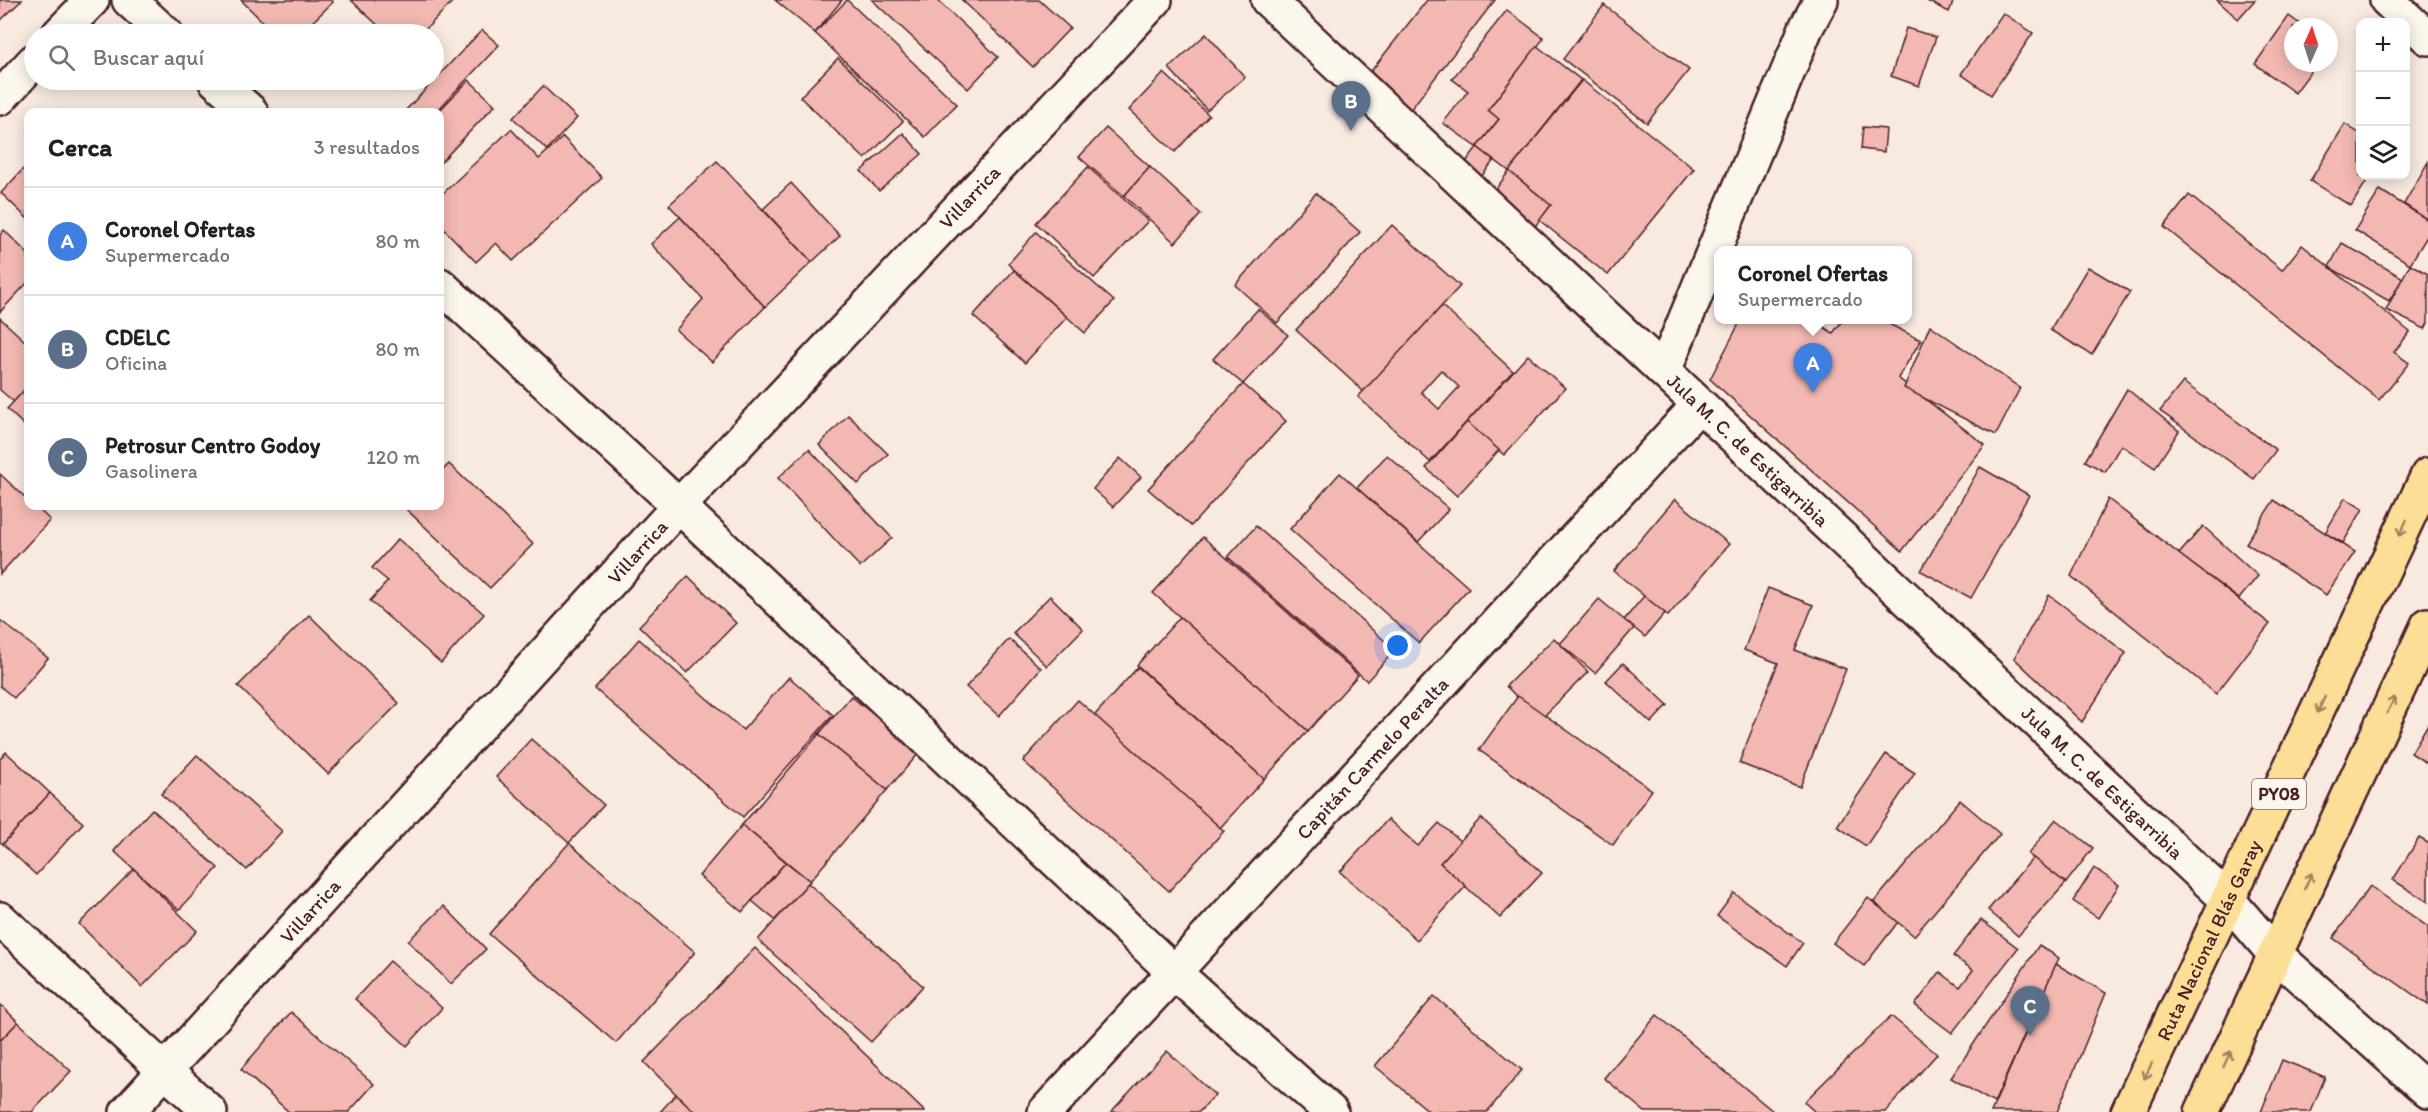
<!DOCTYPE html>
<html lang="es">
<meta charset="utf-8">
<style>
:root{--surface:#fff;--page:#f2f2f2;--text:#202124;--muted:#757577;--line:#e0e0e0;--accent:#db2777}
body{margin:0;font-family:Itim,sans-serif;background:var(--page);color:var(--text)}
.controls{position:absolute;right:18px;top:18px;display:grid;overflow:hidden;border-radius:12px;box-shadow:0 3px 15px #0003}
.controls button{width:54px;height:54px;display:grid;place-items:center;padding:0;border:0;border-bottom:2px solid var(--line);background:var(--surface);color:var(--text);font:30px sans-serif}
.compass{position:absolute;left:2284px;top:18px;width:54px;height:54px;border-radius:50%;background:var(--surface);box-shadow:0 3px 15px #0003;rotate:3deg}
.you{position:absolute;left:1398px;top:646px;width:21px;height:21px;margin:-15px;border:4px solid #fff;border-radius:50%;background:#1a73e8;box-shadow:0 0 0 9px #1a73e833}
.badge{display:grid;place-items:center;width:39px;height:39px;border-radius:50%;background:var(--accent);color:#fff;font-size:20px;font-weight:700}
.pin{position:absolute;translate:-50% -50px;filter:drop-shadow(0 2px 3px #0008)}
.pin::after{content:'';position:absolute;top:32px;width:21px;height:18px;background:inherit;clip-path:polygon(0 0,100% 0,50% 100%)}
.popup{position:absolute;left:1714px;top:246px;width:198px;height:78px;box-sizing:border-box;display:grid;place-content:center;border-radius:12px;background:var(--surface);filter:drop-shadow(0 2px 4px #0005);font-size:20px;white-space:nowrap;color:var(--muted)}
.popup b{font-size:22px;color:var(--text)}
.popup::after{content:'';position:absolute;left:50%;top:100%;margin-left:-12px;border:12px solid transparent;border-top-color:var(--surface)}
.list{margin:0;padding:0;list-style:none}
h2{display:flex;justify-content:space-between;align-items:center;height:78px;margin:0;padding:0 24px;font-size:26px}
h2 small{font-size:20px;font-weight:400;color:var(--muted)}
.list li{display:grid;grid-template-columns:39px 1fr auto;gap:18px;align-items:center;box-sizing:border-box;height:108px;padding:0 24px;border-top:2px solid var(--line)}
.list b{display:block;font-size:22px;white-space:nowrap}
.list p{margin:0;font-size:20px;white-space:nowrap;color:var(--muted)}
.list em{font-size:20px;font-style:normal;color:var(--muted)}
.icon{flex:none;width:33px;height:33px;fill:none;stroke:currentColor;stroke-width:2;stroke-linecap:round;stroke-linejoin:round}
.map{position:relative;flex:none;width:2428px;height:1112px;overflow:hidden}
.search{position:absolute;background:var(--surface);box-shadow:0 3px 15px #0003;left:24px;top:24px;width:420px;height:66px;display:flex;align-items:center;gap:15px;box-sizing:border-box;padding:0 21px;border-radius:33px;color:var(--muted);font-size:22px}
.panel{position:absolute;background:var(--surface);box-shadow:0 3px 15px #0003;left:24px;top:108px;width:420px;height:402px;border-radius:12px}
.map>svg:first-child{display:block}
.building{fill:#f3b8b1;stroke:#4a1f2b;stroke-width:1.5;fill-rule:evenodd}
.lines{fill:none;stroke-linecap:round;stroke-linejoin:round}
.minor-casing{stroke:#4a1f2b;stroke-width:38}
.highway-casing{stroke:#4a1f2b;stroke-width:38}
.minor{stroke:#fbf7ec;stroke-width:33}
.highway{stroke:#fdde96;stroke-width:33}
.oneway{stroke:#a47e60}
.labels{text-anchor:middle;stroke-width:4.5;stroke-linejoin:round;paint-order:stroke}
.shield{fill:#fbf7ec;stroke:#7f6065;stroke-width:1.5}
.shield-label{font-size:18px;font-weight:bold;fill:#4a1f2b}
.street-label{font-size:20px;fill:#4a1f2b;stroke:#fbf7ec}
</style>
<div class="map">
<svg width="2428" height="1112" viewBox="0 0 2428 1112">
<rect width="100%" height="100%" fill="#f9eae0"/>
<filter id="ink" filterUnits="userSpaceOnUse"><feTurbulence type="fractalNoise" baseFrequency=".0167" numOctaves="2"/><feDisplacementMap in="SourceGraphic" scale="12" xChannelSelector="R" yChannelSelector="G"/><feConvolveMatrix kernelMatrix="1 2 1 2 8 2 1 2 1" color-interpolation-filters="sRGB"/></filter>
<g filter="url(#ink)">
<g class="building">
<polygon points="0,0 22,0 0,21"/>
<polygon points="241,0 332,0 333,2 300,34 275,34"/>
<polygon points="351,0 449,0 452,2 421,34 387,34"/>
<polygon points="775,0 842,0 815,33"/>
<polygon points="847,0 957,104 925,137 815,33"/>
<polygon points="872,0 937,0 998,57 968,89"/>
<polygon points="962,0 1039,0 1070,28 1033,67"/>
<polygon points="1427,0 1495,0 1404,118 1361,84"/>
<polygon points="1925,0 1954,0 1949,12"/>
<polygon points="2217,0 2255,0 2238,19"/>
<polygon points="1604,5 1689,70 1647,123 1563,59"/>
<polygon points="1507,10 1544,38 1488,110 1499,119 1477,147 1443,123 1468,91 1452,79"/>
<polygon points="2003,13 2033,33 1991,95 1961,74"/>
<polygon points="2289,16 2304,27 2293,27 2293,63 2317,63 2295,93 2255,64"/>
<polygon points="1906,28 1936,37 1919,86 1891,76"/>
<polygon points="482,30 499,45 436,112 404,112"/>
<polygon points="1206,34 1245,77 1207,110 1169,68"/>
<polygon points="1537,46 1581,80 1509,171 1477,147 1499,119 1488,110"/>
<polygon points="838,58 903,121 865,159 800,97"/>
<polygon points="1164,73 1209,115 1175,152 1129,110"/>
<polygon points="469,80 495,105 440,163 440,112 438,112"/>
<polygon points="1582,80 1694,169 1608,275 1539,220 1551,205 1509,171"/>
<polygon points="543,86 577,118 547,150 513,118"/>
<polygon points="2345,124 2360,134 2360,176 2370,176 2351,206 2310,181"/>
<polygon points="1863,127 1886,129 1884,152 1861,149"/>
<polygon points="1106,128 1150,167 1124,196 1079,157"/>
<polygon points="511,129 539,159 563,137 602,178 513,261 496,243 476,262 440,225 440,196"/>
<polygon points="903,133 922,154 879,191 861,171"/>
<polygon points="1477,147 1494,160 1476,184 1459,171"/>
<polygon points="717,161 812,262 765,307 669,205"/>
<polygon points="2428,162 2428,220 2404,204"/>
<polygon points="28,164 28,219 1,193"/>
<polygon points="1088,167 1148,221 1094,278 1036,223"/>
<polygon points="1150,167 1201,214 1175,243 1124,196"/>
<polygon points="1509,171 1551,205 1530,233 1487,201"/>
<polygon points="791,183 840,236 812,262 763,209"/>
<polygon points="2380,190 2428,220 2428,235 2410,264 2355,230"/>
<polygon points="1316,193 1360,232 1277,323 1235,285"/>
<polygon points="2189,195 2282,270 2302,245 2410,332 2394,352 2409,363 2379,400 2164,227"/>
<polygon points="680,217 765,307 712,362 676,330 703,299 651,244"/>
<polygon points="1392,225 1460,286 1364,392 1296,330"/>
<polygon points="4,230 28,254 28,282 0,312 0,235"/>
<polygon points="1036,232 1114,301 1085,333 1008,264"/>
<polygon points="2342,243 2403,278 2389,301 2329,267"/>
<polygon points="2410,264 2428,274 2428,323 2425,329 2386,310"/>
<polygon points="2088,267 2130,292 2092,355 2050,330"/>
<polygon points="1014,270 1067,317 1025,363 973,316"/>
<path d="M1442 306 1513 371 1430 462 1358 397ZM1441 370 1459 387 1439 409 1421 392Z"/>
<polygon points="1258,309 1288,335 1243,384 1213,359"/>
<polygon points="0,318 28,344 28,386 14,402 0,390"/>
<polygon points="1741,320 1813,320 1833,333 1843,320 1881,320 1921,340 1898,378 1985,445 1902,551 1710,379"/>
<polygon points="1930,325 2020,388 1996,435 1904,388"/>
<polygon points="1528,355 1565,388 1504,455 1467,422"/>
<polygon points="2183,382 2276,450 2254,479 2160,411"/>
<polygon points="1243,384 1286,421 1191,526 1148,489"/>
<polygon points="28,386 28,429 7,409"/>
<polygon points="2127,389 2179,431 2155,468 2121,445 2105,472 2085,461"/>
<polygon points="848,415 888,454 858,484 819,445"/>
<polygon points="1467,422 1499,450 1457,496 1426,468"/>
<polygon points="809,449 892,538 860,567 778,478"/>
<polygon points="1387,455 1449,509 1418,542 1357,488"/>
<polygon points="1120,458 1141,477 1113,507 1093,489"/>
<polygon points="449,464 533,544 490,588 405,508 408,506 440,506 440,473"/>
<polygon points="1980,467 2029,495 1971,598 1921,571"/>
<polygon points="1340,473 1469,588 1419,643 1290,529"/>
<polygon points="0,474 28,500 28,506 35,506 50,520 0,574"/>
<polygon points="2345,498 2363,509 2343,543 2325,533"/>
<polygon points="1675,499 1729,544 1668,616 1614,571"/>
<polygon points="2108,499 2270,624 2216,694 2071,576"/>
<polygon points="2274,500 2355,552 2326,595 2246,543"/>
<polygon points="1256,526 1395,650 1367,681 1228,557"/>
<polygon points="2203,526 2258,576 2239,599 2179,554"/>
<polygon points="1203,537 1358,675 1308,731 1153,593"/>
<polygon points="398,539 484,614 441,663 370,601 388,581 372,568"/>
<polygon points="688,576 736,623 687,673 639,626"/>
<polygon points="1768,588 1813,605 1795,650 1846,669 1800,787 1739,763 1778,663 1744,650"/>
<polygon points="2049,595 2126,653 2082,722 2014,658"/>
<polygon points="1050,596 1083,629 1047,666 1013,633"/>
<polygon points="1644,596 1665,613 1645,637 1624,620"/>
<polygon points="1599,599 1634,628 1595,673 1560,644"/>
<polygon points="309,615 399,703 328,774 238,686"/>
<polygon points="1180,617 1308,731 1264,779 1137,665"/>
<polygon points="0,620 48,658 14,698 0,686"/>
<polygon points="1554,638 1588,672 1540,720 1506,686"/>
<polygon points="639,639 743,730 789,677 833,715 743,817 595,689"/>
<polygon points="1009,639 1041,668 999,716 966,687"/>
<polygon points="1623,663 1668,705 1651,723 1606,681"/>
<polygon points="1138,667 1264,779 1220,828 1094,716"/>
<polygon points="851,696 919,753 887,790 819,734"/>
<polygon points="1518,696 1652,790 1613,845 1479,750"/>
<polygon points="1078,700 1224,831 1169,891 1023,761"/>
<polygon points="2428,724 2428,764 2411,753"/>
<polygon points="819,734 887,790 810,881 742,825"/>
<polygon points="531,739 604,805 569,843 496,777"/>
<polygon points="6,752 50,793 3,844 0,842 0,759"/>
<polygon points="1886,754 1915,773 1866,846 1837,826"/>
<polygon points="197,755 282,831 247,870 161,794"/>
<polygon points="50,793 83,823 36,875 3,844"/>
<polygon points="1960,800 2000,834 1914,936 1874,902"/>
<polygon points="152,809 218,868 179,910 114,851"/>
<polygon points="1481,818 1542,873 1500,918 1440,863"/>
<polygon points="1388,819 1418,846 1439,823 1460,841 1440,863 1466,886 1417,940 1340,872"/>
<polygon points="2056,819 2093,848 2066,883 2028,854"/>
<polygon points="742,825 786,862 742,912 699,876"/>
<polygon points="2419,838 2428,843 2428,902 2393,880"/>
<polygon points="569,843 695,952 616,1043 489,934"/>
<polygon points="2033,858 2066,883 2018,936 1988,910"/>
<polygon points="786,862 810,881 775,920 752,901"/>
<polygon points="2094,868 2119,885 2098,918 2073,901"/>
<polygon points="134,869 197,931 142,987 79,924"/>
<polygon points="808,883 923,986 871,1042 758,940"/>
<polygon points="2370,886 2428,927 2428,1005 2333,938"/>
<polygon points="1734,893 1803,943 1787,966 1717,916"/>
<polygon points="1868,898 1898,922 1864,966 1833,943"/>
<polygon points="444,906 486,949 451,984 408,941"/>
<polygon points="1981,920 2018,948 1952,1033 1915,1005 1940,972 1960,987 1973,970 1953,956"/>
<polygon points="2039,945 2059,958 1994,1103 1951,1078"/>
<polygon points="755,948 925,1112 695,1112 676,1094 644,1062"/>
<polygon points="390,961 442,1008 407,1046 355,999"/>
<polygon points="2056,964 2106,993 2057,1112 1991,1112"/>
<polygon points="1434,996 1522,1070 1487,1112 1430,1112 1375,1066"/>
<polygon points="0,1004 18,1022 0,1041"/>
<polygon points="291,1012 374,1084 349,1112 289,1112 241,1069"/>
<polygon points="1657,1015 1774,1112 1645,1112 1604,1078"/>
<polygon points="1891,1016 1937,1054 1885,1112 1815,1112 1804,1102"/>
<polygon points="18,1022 71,1071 32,1112 0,1112 0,1041"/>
<polygon points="1167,1051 1215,1095 1199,1112 1111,1112"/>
<polygon points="2282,1060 2325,1077 2311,1112 2261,1112"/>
<polygon points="676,1094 695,1112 660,1112"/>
</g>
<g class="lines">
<defs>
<g id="minor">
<polyline points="129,0 166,34"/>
<path id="s1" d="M1268 0 2229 901 2274 953 2428 1091"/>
<polyline points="2387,0 2428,38"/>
<polyline points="59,34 92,0"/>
<polyline points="215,80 251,112"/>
<polyline points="0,98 34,61"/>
<polyline points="440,285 679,506 1175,973 1331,1112"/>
<polyline points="1664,371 1806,28 1821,0"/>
<polyline points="0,919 210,1112"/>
<path id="s2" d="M127 1112 679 506 1155 0"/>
<path id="s3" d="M1045 1112 1699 405"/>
</g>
<g id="highway">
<path id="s4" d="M2128 1112 2428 475"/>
<polyline points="2202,1112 2428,625"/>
</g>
</defs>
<use href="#minor" class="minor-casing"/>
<use href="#highway" class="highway-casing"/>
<use href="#minor" class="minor"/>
<use href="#highway" class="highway"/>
</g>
<defs><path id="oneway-shaft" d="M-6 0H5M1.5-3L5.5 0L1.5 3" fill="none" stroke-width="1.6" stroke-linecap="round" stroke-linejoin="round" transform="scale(1.5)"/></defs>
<g class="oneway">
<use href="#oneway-shaft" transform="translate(2403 528) rotate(115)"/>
<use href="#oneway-shaft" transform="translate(2321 705) rotate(115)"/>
<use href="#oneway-shaft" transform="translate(2391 705) rotate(-65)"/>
<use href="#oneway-shaft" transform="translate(2308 881) rotate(-65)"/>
<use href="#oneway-shaft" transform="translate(2227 1059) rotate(-66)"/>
<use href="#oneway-shaft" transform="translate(2148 1071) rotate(116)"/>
</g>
</g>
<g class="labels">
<rect class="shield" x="2252" y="779" width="54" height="30" rx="4.5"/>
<g class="shield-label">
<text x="2279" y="800">PY08</text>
</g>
<g class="street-label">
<text dy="7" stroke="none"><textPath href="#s2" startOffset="1244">Villarrica</textPath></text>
<text dy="7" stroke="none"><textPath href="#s1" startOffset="658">Jula M. C. de Estigarribia</textPath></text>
<text dy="7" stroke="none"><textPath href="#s2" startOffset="758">Villarrica</textPath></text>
<text dy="7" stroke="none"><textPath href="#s3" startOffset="482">Capitán Carmelo Peralta</textPath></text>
<text dy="7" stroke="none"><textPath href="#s1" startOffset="1144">Jula M. C. de Estigarribia</textPath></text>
<text dy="7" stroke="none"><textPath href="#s2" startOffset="272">Villarrica</textPath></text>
<text dy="7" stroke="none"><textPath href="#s4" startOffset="190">Ruta Nacional Blás Garay</textPath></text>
</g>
</g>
</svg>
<div class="controls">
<button>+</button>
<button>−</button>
<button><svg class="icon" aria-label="layers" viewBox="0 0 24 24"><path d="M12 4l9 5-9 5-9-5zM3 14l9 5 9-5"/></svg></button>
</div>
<svg class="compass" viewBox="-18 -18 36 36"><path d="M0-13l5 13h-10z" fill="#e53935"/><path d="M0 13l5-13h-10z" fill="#757577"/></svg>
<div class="you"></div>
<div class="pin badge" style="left:1813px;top:393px;background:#3f7fe0">A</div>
<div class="popup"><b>Coronel Ofertas</b>Supermercado</div>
<div class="pin badge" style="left:1351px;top:131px;background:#5c6f8a">B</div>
<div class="pin badge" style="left:2030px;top:1036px;background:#5c6f8a">C</div>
<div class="search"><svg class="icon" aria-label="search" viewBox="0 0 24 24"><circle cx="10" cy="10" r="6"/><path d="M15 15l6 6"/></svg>Buscar aquí</div>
<section class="panel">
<h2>Cerca<small>3 resultados</small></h2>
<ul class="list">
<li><span class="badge" style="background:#3f7fe0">A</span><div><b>Coronel Ofertas</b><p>Supermercado</p></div><em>80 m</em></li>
<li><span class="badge" style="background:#5c6f8a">B</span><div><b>CDELC</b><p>Oficina</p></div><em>80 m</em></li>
<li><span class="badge" style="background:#5c6f8a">C</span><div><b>Petrosur Centro Godoy</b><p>Gasolinera</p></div><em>120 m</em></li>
</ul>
</section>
</div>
